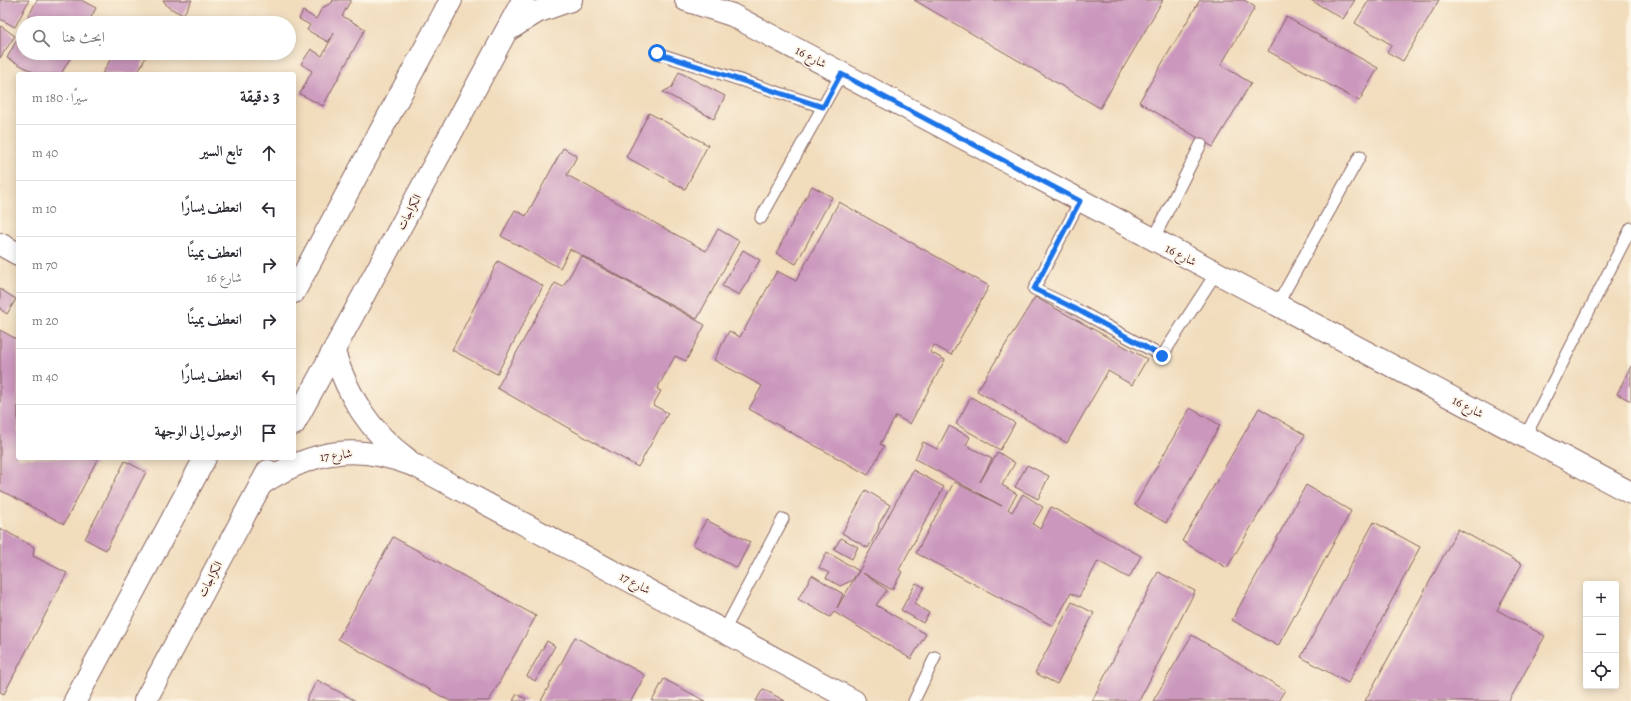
<!DOCTYPE html>
<html lang="ar">
<meta charset="utf-8">
<style>
:root{--surface:#fff;--page:#f7f7f7;--text:#2b2b33;--muted:#7c7c81;--line:#e1e1e2}
body{margin:0;font-family:Alegreya,Amiri,serif;background:var(--page);color:var(--text);direction:rtl}
.controls{position:absolute;right:12px;bottom:12px;display:grid;overflow:hidden;border-radius:4px;box-shadow:0 2px 10px #0003}
.controls button{width:36px;height:36px;display:grid;place-items:center;padding:0;border:0;border-bottom:1px solid var(--line);background:var(--surface);color:var(--text);font:20px sans-serif}
.stop{position:absolute;width:12px;height:12px;margin:-9px;border:3px solid #1a73e8;border-radius:50%;background:#fff}
.stop.end{background:#1a73e8;border-color:#fff;box-shadow:0 1px 4px #0008}
.list{margin:0;padding:0;list-style:none}
h2{display:flex;justify-content:space-between;align-items:center;height:52px;margin:0;padding:0 16px;font-size:17px}
h2 small{font-size:13px;font-weight:400;color:var(--muted)}
.list li{display:grid;grid-template-columns:26px 1fr auto;gap:12px;align-items:center;box-sizing:border-box;height:56px;padding:0 16px;border-top:1px solid var(--line)}
.list b{display:block;font-size:15px;white-space:nowrap}
.list p{margin:0;font-size:13px;white-space:nowrap;color:var(--muted)}
.list em{font-size:13px;font-style:normal;color:var(--muted)}
.icon{flex:none;width:22px;height:22px;fill:none;stroke:currentColor;stroke-width:2;stroke-linecap:round;stroke-linejoin:round}
.map{position:relative;flex:none;width:1631px;height:701px;overflow:hidden;direction:ltr}
.search{position:absolute;background:var(--surface);box-shadow:0 2px 10px #0003;left:16px;top:16px;width:280px;height:44px;display:flex;align-items:center;gap:10px;box-sizing:border-box;padding:0 14px;border-radius:22px;color:var(--muted);font-size:15px}
.panel{position:absolute;background:var(--surface);box-shadow:0 2px 10px #0003;left:16px;top:72px;width:280px;height:388px;border-radius:4px;direction:rtl}
.map>svg:first-child{display:block}
.building{fill:#cb97bd}
.lines{fill:none;stroke-linecap:round;stroke-linejoin:round}
.lane-casing{stroke:#84615e;stroke-width:13}
.street-casing{stroke:#84615e;stroke-width:24}
.lane{stroke:#fff;stroke-width:11}
.street{stroke:#fff;stroke-width:22}
.route{stroke:#1a73e8;stroke-width:5}
.labels{text-anchor:middle;stroke-width:3.5;stroke-linejoin:round;paint-order:stroke}
.street-label{font-size:12px;fill:#4a1f2b;stroke:#fcf5e5}
</style>
<div class="map">
<svg width="1631" height="701" viewBox="0 0 1631 701">
<rect width="100%" height="100%" fill="#fcf5e5"/>
<filter id="ink" filterUnits="userSpaceOnUse"><feTurbulence type="fractalNoise" baseFrequency=".025" numOctaves="2"/><feDisplacementMap in="SourceGraphic" scale="8" xChannelSelector="R" yChannelSelector="G"/><feConvolveMatrix kernelMatrix="1 2 1 2 8 2 1 2 1" color-interpolation-filters="sRGB"/></filter>
<filter id="wash" filterUnits="userSpaceOnUse"><feTurbulence type="fractalNoise" baseFrequency=".012" numOctaves="4" result="noise"/><feDisplacementMap in="SourceGraphic" scale="16" xChannelSelector="R" yChannelSelector="G"/><feGaussianBlur stdDeviation="0.9" result="paint"/><feColorMatrix in="noise" values="0 0 0 0 0 0 0 0 0 0 0 0 0 0 0 0 0 1.4 0 .05"/><feComposite in="paint" operator="in"/></filter>
<g filter="url(#wash)">
<rect width="100%" height="100%" fill="#f1dcbc"/>
<g id="blocks">
<g class="building">
<polygon points="0,0 29,0 15,27 0,19"/>
<polygon points="37,0 81,0 96,8 88,23 25,23"/>
<polygon points="163,0 192,0 183,15 168,7"/>
<polygon points="332,0 351,0 342,16 365,29 323,106 300,94 312,71 301,64 311,49 322,56 334,33 328,42 307,30 310,25 299,19 303,11 316,19 322,8 333,2"/>
<polygon points="914,0 1163,0 1100,108"/>
<polygon points="1200,0 1244,0 1255,7 1221,65 1251,83 1213,147 1139,102"/>
<polygon points="1311,0 1355,0 1343,19"/>
<polygon points="1369,0 1439,0 1403,61 1387,52 1392,45 1355,23"/>
<polygon points="1286,17 1378,68 1359,101 1268,51"/>
<polygon points="1,26 15,36 0,58 0,28"/>
<polygon points="23,28 23,53 73,53 61,74 37,74 7,58"/>
<polygon points="114,53 148,53 137,74 102,74"/>
<polygon points="679,72 725,96 714,119 663,92 672,87"/>
<polygon points="649,113 708,145 685,189 626,157"/>
<polygon points="563,148 577,156 567,175 706,251 718,229 739,241 697,319 570,249 560,268 501,236 515,210 526,216"/>
<polygon points="812,186 832,197 796,264 776,253"/>
<polygon points="839,202 989,286 951,355 934,345 930,352 945,360 910,424 896,416 880,444 884,446 868,475 749,409 762,386 714,360 729,331 740,337 777,271 796,281"/>
<polygon points="743,250 760,260 739,295 722,286"/>
<polygon points="581,256 705,325 686,361 675,356 657,389 661,391 653,405 668,413 638,467 497,388 555,283 563,287"/>
<polygon points="498,261 543,286 497,374 452,350"/>
<polygon points="0,289 16,299 7,314 0,309"/>
<polygon points="1035,297 1147,359 1132,385 1108,371 1067,443 977,391"/>
<polygon points="0,330 18,340 18,458 98,458 64,524 0,490"/>
<polygon points="1631,366 1631,401 1617,394"/>
<polygon points="971,397 1015,423 1000,450 956,424"/>
<polygon points="1190,408 1220,425 1166,523 1135,505"/>
<polygon points="1259,408 1305,435 1227,568 1182,541"/>
<polygon points="949,426 970,437 966,445 992,459 980,482 998,452 1015,463 1002,485 1017,494 1008,509 1012,512 1023,494 1043,507 1033,524 1040,529 1051,507 1141,556 1129,578 1098,561 1079,597 1071,593 1053,626 916,553 954,482 1002,506 915,459 923,442 937,449"/>
<polygon points="125,461 146,472 106,550 85,539"/>
<polygon points="1027,465 1049,476 1038,499 1015,487"/>
<polygon points="913,470 944,487 899,570 902,572 892,590 863,573 887,590 876,605 926,634 911,659 834,612 830,617 798,599 812,575 843,594 837,608 859,571 851,581 840,586 826,578 829,573 819,568 827,552 859,571"/>
<polygon points="1306,485 1351,511 1278,646 1232,620"/>
<polygon points="866,490 890,505 879,524 878,530 868,548 842,533"/>
<polygon points="706,520 750,542 737,568 693,545"/>
<polygon points="1374,522 1420,547 1348,683 1301,657"/>
<polygon points="0,528 34,547 33,556 67,573 4,694 0,692"/>
<polygon points="1458,529 1522,564 1497,610 1545,636 1509,701 1365,701"/>
<polygon points="393,537 536,616 489,701 450,701 338,639"/>
<polygon points="841,538 858,547 852,559 834,549"/>
<polygon points="1158,572 1195,591 1139,701 1092,701"/>
<polygon points="916,583 924,587 914,604 929,613 923,623 901,610"/>
<polygon points="1072,602 1094,613 1057,684 1035,673"/>
<polygon points="1192,635 1285,690 1278,701 1153,701"/>
<polygon points="575,637 645,675 631,701 541,701"/>
<polygon points="547,641 555,646 535,681 527,676"/>
<polygon points="664,679 705,701 652,701"/>
<polygon points="317,680 356,701 306,701"/>
<polygon points="763,689 785,701 756,701"/>
<polygon points="517,694 526,699 525,701 513,701"/>
</g>
</g>
</g>
<g filter="url(#ink)">
<use href="#blocks" fill-opacity="0" stroke="#84615e" stroke-width="1"/>
<g class="lines">
<defs>
<g id="lane">
<polyline points="657,53 823,107"/>
<polyline points="1080,201 1034,289 1074,308 1162,356 1216,273"/>
<polyline points="761,218 841,74"/>
<polyline points="1153,240 1201,144"/>
<polyline points="1277,305 1360,156"/>
<polyline points="1525,437 1631,228"/>
<polyline points="724,631 783,519"/>
<polyline points="914,701 935,657"/>
</g>
<g id="street">
<polyline points="686,0 732,15 1631,493"/>
<polyline points="508,30 537,12 571,0"/>
<polyline points="0,244 18,254"/>
<polyline points="294,292 451,0"/>
<path d="M334 352C348 396 369 431 407 459"/>
<polyline points="294,424 523,0"/>
<path d="M261 484C314 449 357 443 416 466L854 701"/>
<polyline points="75,701 205,458"/>
<polyline points="145,701 268,471"/>
</g>
</defs>
<use href="#lane" class="lane-casing"/>
<use href="#street" class="street-casing"/>
<use href="#lane" class="lane"/>
<use href="#street" class="street"/>
</g>
</g>
<g class="lines" filter="url(#ink)">
<polyline class="route" points="657,53 823,107 841,74 1080,201 1034,289 1074,308 1162,356"/>
</g>
<g class="labels">
<g class="street-label">
<text transform="translate(811 57) rotate(28)" y="4">شارع 16</text>
<text transform="translate(409 212) rotate(-62)" y="4">الكراجات</text>
<text transform="translate(1181 255) rotate(28)" y="4">شارع 16</text>
<text transform="translate(1468 407) rotate(28)" y="4">شارع 16</text>
<text transform="translate(336 455) rotate(-7)" y="4">شارع 17</text>
<text transform="translate(210 579) rotate(-62)" y="4">الكراجات</text>
<text transform="translate(635 583) rotate(28)" y="4">شارع 17</text>
</g>
</g>
</svg>
<div class="controls">
<button>+</button>
<button>−</button>
<button><svg class="icon" aria-label="locate" viewBox="0 0 24 24"><circle cx="12" cy="12" r="6"/><path d="M12 2v4M12 18v4M2 12h4M18 12h4"/></svg></button>
</div>
<div class="stop" style="left:657px;top:53px"></div>
<div class="stop end" style="left:1162px;top:356px"></div>
<div class="search"><svg class="icon" aria-label="search" viewBox="0 0 24 24"><circle cx="10" cy="10" r="6"/><path d="M15 15l6 6"/></svg>ابحث هنا</div>
<section class="panel">
<h2>3 دقيقة<small>سيرًا · 180 m</small></h2>
<ul class="list">
<li><svg class="icon" aria-label="ahead" viewBox="0 0 24 24"><path d="M12 20V5M6 11l6-6 6 6"/></svg><div><b>تابع السير</b></div><em>40 m</em></li>
<li><svg class="icon" aria-label="left" viewBox="0 0 24 24"><path d="M17 20v-9H6M10 6l-5 5 5 5"/></svg><div><b>انعطف يسارًا</b></div><em>10 m</em></li>
<li><svg class="icon" aria-label="right" viewBox="0 0 24 24"><path d="M7 20v-9h11M14 6l5 5-5 5"/></svg><div><b>انعطف يمينًا</b><p>شارع 16</p></div><em>70 m</em></li>
<li><svg class="icon" aria-label="right" viewBox="0 0 24 24"><path d="M7 20v-9h11M14 6l5 5-5 5"/></svg><div><b>انعطف يمينًا</b></div><em>20 m</em></li>
<li><svg class="icon" aria-label="left" viewBox="0 0 24 24"><path d="M17 20v-9H6M10 6l-5 5 5 5"/></svg><div><b>انعطف يسارًا</b></div><em>40 m</em></li>
<li><svg class="icon" aria-label="arrive" viewBox="0 0 24 24"><path d="M6 21V4h12l-3 4 3 4H6"/></svg><div><b>الوصول إلى الوجهة</b></div></li>
</ul>
</section>
</div>
